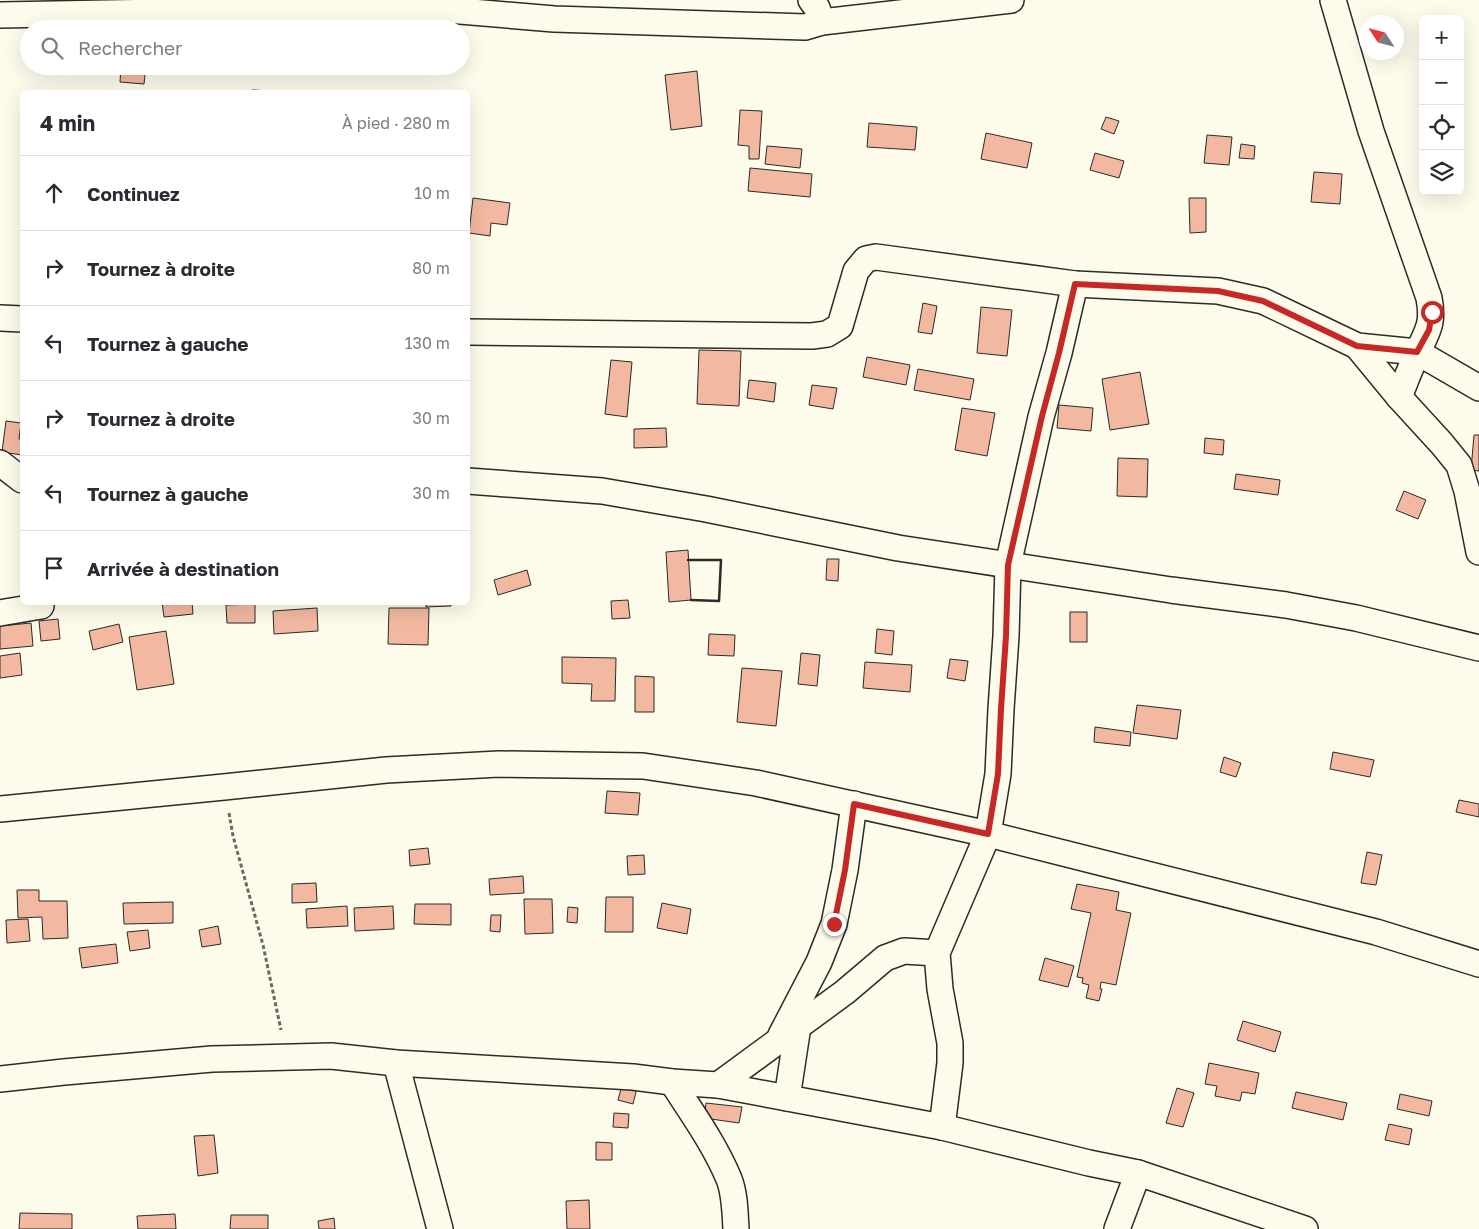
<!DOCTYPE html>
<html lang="fr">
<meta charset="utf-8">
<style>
:root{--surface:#fff;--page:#f7f7f7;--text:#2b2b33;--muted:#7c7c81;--line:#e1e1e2}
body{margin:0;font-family:"Golos Text",sans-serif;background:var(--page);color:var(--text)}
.controls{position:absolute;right:15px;top:15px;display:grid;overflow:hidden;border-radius:8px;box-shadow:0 5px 20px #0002}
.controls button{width:45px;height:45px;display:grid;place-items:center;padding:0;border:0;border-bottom:1px solid var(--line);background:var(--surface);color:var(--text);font:25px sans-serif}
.compass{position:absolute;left:1359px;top:15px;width:45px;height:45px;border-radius:50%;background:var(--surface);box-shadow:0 5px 20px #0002;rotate:306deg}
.stop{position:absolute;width:15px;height:15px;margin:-11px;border:4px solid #c62828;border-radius:50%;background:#fff}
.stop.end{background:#c62828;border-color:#fff;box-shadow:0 1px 5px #0008}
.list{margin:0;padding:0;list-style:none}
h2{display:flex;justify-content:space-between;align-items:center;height:65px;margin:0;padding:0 20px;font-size:21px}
h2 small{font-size:16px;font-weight:400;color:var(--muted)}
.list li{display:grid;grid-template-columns:32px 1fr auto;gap:15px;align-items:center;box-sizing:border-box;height:75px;padding:0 20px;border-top:1px solid var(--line)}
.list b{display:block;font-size:19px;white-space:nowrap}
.list em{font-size:16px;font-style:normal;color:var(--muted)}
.icon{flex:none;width:28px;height:28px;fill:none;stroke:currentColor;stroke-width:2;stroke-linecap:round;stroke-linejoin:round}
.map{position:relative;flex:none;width:1479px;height:1229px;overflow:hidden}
.search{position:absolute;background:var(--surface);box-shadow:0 5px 20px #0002;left:20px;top:20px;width:450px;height:55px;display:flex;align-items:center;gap:12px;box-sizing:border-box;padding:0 18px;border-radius:28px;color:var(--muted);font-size:19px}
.panel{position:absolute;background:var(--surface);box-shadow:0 5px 20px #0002;left:20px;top:90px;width:450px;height:515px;border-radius:8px}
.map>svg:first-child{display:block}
.building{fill:#f2b8a0;stroke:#2b2b2b}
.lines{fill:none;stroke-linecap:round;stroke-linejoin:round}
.minor-casing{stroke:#2b2b2b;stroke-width:28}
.path{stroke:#6a6964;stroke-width:3;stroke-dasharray:4 2.5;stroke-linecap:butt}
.minor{stroke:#fdfbea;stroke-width:25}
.wall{stroke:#2b2b2b;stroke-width:2.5}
.route{stroke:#c62828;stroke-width:6}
</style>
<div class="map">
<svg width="1479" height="1229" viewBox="0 0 1479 1229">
<rect width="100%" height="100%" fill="#fdfbea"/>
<g class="building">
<polygon points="121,66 146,66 144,84 120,82"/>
<polygon points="697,71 702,126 671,130 665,75"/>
<polygon points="252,90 289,92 252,92"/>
<polygon points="740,110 762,111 759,159 749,159 749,146 738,145"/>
<polygon points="1106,117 1119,121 1114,134 1101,129"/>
<polygon points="869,123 917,127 915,150 867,147"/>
<polygon points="986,133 1032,143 1027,168 981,159"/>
<polygon points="1207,135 1232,137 1229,165 1204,163"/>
<polygon points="1241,144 1255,146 1254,159 1239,158"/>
<polygon points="767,146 802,149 800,168 765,164"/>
<polygon points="1095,153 1124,161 1119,178 1090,170"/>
<polygon points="750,168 812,174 810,197 748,191"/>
<polygon points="1314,172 1342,174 1340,204 1311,202"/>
<polygon points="473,198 510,203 507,225 491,223 490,236 469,233"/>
<polygon points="1189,198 1206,198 1206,232 1190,233"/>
<polygon points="923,303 937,306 932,334 918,332"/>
<polygon points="981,307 1012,310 1007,356 977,353"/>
<polygon points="699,350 741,351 739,406 697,404"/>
<polygon points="867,357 910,365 906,385 863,377"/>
<polygon points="611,360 632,362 627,417 605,414"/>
<polygon points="918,369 974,379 970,400 914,390"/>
<polygon points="1140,372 1149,424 1110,430 1102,379"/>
<polygon points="749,380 776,383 774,402 747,398"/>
<polygon points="812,385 837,388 833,409 809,405"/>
<polygon points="1059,405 1093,408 1091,431 1057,428"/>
<polygon points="962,408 995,413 987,456 955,450"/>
<polygon points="6,421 21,423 19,439 22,439 22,455 2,452"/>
<polygon points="666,428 667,447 634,448 634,429"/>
<polygon points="1474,435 1479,435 1479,471 1471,470"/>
<polygon points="1205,438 1224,440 1223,455 1204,453"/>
<polygon points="1118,458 1148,459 1147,497 1117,496"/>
<polygon points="1236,474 1280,480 1278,495 1234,489"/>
<polygon points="1404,491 1426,500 1418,519 1396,510"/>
<polygon points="688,550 691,600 669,602 666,552"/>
<polygon points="827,559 839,559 838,581 826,580"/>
<polygon points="527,570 531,585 498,595 494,580"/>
<polygon points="628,600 630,618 612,619 611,601"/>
<polygon points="162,602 192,602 193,614 164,617"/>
<polygon points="426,602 451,602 451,606 426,607"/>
<polygon points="255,604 255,623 227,623 226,605"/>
<polygon points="317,608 318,631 274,634 273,611"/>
<polygon points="389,608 429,608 428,645 388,644"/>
<rect x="1070" y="612" width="17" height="30"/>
<polygon points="58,619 60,639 41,641 39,621"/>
<polygon points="31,623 33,646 0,649 0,626"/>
<polygon points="119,624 123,642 93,650 89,631"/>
<polygon points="877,629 894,631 892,655 875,653"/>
<polygon points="166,631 174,684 137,690 129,637"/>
<polygon points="709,634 735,635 734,656 708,655"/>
<polygon points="20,653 22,675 0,678 0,656"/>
<polygon points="801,653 820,655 817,686 798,684"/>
<polygon points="562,657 616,658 615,701 591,701 592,684 562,683"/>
<polygon points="950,659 968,661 965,681 947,678"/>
<polygon points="865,662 912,665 910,692 863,688"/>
<polygon points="742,668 782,671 776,726 737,722"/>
<polygon points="635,676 654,677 654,712 635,712"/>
<polygon points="1137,705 1181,710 1177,739 1133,733"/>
<polygon points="1095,727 1131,732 1130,746 1094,742"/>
<polygon points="1333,752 1374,760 1370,777 1330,769"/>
<polygon points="1224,757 1241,763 1236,777 1220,772"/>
<polygon points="607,791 640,793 638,815 605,813"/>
<polygon points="1459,800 1479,804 1479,817 1456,812"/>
<polygon points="428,848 430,864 410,866 409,850"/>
<polygon points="1367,852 1382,855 1376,885 1361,883"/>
<polygon points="644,855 645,874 628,875 627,856"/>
<polygon points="523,876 524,893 490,895 489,879"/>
<polygon points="316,883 317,902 292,903 292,884"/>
<polygon points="1077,884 1119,892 1116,910 1131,913 1116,985 1101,982 1100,989 1102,989 1099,1001 1086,998 1089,985 1082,983 1083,978 1077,977 1091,913 1071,909"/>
<polygon points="17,890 39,890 39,901 67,901 68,938 43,939 42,917 18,918"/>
<polygon points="606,897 633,897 633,932 605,932"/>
<polygon points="524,899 552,899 553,933 525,934"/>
<polygon points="173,902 173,923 124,924 123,903"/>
<polygon points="662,903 691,909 687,934 657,928"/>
<polygon points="415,904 451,904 451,925 414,924"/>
<polygon points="347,906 348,926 307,928 306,909"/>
<polygon points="393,906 394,929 355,931 354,908"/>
<polygon points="568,907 578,908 577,923 567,922"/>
<polygon points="491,915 501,915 500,932 490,931"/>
<polygon points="28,919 30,941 7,943 6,920"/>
<polygon points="218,926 221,944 202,947 199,930"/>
<polygon points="148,930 150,948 130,951 127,932"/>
<polygon points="116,944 118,963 82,968 79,948"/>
<polygon points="1045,958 1074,966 1068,987 1039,980"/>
<polygon points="1243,1021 1281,1032 1275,1052 1237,1040"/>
<polygon points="1209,1063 1259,1073 1255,1094 1242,1092 1240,1101 1215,1096 1217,1086 1205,1084"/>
<polygon points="622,1085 637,1088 633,1104 618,1100"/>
<polygon points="1177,1088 1194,1093 1183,1127 1166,1123"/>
<polygon points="1296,1092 1347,1103 1343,1120 1292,1108"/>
<polygon points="1400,1094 1432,1101 1429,1116 1397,1109"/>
<polygon points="706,1103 742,1107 739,1123 704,1118"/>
<polygon points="614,1113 629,1114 628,1128 613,1127"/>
<polygon points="1389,1124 1412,1129 1409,1145 1385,1140"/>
<polygon points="214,1135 218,1173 198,1176 194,1136"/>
<polygon points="596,1142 612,1143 612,1160 596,1160"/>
<polygon points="589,1200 590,1229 567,1229 566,1201"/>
<polygon points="20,1213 72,1214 72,1229 19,1229"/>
<polygon points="175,1214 176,1229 138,1229 137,1216"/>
<polygon points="231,1215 268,1215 268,1229 230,1229"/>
<polygon points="334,1218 335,1229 319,1229 318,1221"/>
</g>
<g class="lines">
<defs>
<g id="minor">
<polyline points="811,0 817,8 822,22"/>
<path d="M1333 0 1371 131 1429 298C1434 325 1427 331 1417 354 1410 368 1405 383 1399 397"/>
<polyline points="0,15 326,9 436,9 554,19 805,27 822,22 1011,0"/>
<polyline points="0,318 22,319"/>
<polyline points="468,332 812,336 827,334 840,326 856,271 866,259 876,257 1075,284 1218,291 1263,301 1357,346 1417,352 1479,388"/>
<polyline points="1357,346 1399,397 1442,444 1459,465 1467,491 1479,552"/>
<polyline points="0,463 22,480"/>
<polyline points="468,481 602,491 706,509 898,548 1171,590 1286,605 1356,618 1479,648"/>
<polyline points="0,613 41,606"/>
<polyline points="0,809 224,787 386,770 499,764 643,766 756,783 988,834 1376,932 1479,964"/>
<polyline points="781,1035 819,962 834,924 845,870 854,804"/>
<polyline points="396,1063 440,1229"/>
<polyline points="0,1079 64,1072 212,1059 331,1056 396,1063 633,1077 672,1082 718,1085 942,1127 1089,1163 1138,1173 1305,1229"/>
<path d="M672 1082C692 1113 715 1145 729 1179 735 1194 735 1213 736 1229"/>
<polyline points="718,1085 845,992 885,958 904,951 937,953"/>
<polyline points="787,1098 798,1026"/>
<polyline points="942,1127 950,1063 950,1043 940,989 937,953 988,834 998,774 1001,709 1006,636 1008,565 1041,417 1059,353 1075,284"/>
<polyline points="1117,1229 1138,1173"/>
</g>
</defs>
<use href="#minor" class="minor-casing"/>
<polyline class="path" points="229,813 233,836 263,945 281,1030"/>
<use href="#minor" class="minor"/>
<polyline class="wall" points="688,560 721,560 719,601 691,600"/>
</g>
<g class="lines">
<polyline class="route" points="834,924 845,870 854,804 988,834 998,774 1001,709 1006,636 1008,565 1042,416 1059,353 1075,284 1218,291 1263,301 1357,346 1417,352 1429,330 1432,312"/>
</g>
</svg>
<div class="controls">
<button>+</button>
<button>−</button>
<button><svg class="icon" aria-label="locate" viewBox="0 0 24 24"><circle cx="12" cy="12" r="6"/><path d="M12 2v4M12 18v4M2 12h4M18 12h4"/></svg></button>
<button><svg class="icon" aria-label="layers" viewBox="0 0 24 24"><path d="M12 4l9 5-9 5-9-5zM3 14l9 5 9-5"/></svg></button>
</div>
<svg class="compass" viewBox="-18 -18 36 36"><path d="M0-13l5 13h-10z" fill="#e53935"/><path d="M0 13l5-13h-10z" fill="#7c7c81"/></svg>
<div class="stop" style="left:1432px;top:312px"></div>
<div class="stop end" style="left:834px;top:924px"></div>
<div class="search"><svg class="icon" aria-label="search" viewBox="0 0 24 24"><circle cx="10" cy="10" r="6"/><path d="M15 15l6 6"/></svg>Rechercher</div>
<section class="panel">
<h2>4 min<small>À pied · 280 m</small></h2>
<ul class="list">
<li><svg class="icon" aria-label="ahead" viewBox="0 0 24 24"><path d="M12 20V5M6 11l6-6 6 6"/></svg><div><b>Continuez</b></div><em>10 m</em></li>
<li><svg class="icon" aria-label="right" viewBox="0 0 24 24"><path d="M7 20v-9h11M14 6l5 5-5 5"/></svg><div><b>Tournez à droite</b></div><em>80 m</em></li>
<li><svg class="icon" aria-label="left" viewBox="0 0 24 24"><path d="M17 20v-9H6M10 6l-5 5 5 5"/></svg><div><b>Tournez à gauche</b></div><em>130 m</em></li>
<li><svg class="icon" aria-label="right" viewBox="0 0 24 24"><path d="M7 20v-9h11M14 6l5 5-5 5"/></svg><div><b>Tournez à droite</b></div><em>30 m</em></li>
<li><svg class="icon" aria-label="left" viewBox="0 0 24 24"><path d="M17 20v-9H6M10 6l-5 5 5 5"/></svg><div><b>Tournez à gauche</b></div><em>30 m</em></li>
<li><svg class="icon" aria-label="arrive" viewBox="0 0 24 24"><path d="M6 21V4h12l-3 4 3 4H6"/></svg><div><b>Arrivée à destination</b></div></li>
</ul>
</section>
</div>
